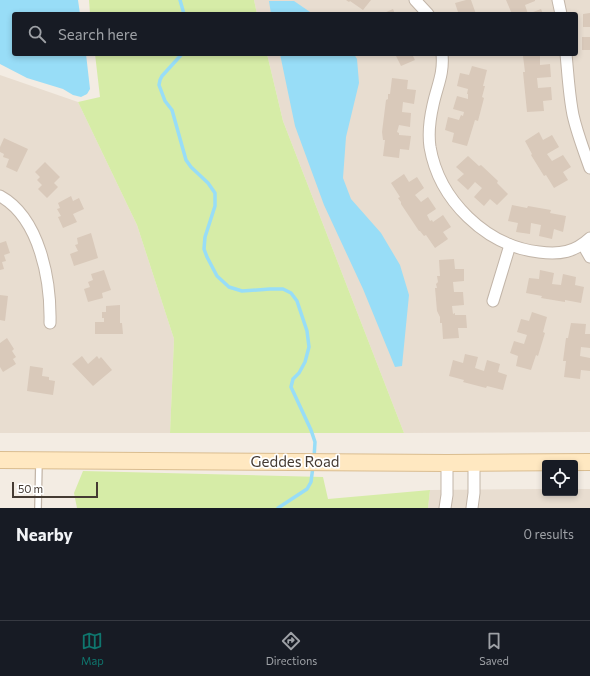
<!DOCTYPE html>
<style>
:root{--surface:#171b24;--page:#242831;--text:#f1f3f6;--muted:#9ea1a6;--line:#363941;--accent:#0f766e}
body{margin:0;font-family:Commissioner,sans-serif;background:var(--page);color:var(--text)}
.controls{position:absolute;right:12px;bottom:12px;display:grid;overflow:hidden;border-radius:4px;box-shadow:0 2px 6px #0003}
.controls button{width:36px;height:36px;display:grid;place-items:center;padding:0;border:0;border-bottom:1px solid var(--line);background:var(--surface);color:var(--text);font:20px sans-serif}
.scale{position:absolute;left:12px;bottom:10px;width:86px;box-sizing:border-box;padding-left:4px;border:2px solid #453b33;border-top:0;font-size:11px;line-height:14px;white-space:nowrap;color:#453b33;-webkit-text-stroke:3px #fff;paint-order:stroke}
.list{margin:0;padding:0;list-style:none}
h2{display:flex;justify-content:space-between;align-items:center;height:52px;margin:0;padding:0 16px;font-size:17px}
h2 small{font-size:13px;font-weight:400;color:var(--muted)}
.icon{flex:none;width:22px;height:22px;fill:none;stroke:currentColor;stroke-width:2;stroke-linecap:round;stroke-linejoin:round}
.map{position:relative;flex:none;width:590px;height:508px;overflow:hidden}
.search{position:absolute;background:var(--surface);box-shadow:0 2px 6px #0003;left:12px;right:12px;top:12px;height:44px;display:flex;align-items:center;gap:10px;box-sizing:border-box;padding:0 14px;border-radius:4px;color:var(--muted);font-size:15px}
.sheet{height:112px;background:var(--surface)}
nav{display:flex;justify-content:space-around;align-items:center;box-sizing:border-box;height:56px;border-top:1px solid var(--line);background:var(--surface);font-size:11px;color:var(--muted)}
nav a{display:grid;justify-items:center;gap:2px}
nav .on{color:var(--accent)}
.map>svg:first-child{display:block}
.residential{fill:#e8ddd0}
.green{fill:#d6eca7}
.water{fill:#98ddf7}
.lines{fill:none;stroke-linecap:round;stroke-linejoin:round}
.stream{stroke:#98ddf7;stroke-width:3.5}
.building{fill:#d9c9ba}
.lane-casing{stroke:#c2b5a8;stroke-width:8}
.street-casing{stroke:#c2b5a8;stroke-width:13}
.secondary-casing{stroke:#dabd90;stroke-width:18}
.lane{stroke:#fff;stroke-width:5.5}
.street{stroke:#fff;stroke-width:11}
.secondary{stroke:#ffe8c1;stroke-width:16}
.labels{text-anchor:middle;stroke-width:3.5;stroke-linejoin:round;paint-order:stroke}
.street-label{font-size:15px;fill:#453b33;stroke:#fff}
</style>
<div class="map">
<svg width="590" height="508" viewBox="0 0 590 508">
<rect width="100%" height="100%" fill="#f3ece3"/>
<g class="residential">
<polygon points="254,0 590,0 590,432 404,433 283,121 267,54 576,54 576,14 257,14"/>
<polygon points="0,75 78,102 137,225 174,339 170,433 0,433"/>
<polygon points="545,489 545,493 575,493 575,489 590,489 590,508 428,508 430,490"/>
</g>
<g class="green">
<polygon points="89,0 254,0 257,14 90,14"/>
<polygon points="95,54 267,54 283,121 404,433 170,433 174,339 137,225 78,102 100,97"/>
<polygon points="83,471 323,477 328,499 430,490 428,508 77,508 74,493"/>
</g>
<g class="water">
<polygon points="0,0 78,0 80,14 14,14 14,54 86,54 90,89 87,94 81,97 73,95 63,89 27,78 0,64"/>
<polygon points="269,1 294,1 313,14 271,14"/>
<polygon points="280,54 354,54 357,59 359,83 346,137 343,178 351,199 381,233 400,265 409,295 402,366 395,367 363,289 324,205 295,126"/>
</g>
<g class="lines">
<g class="stream">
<polyline points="180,0 184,14"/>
<polyline points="182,54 162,76 160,80 159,85 165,101 172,110 186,160 191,167 208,183 215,193 215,206 205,237 204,249 207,257 217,276 229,287 242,291 270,289 283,289 291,293 297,301 307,331 309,347 305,362 299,373 293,379 291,387 311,430 315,442 314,458"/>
<polyline points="278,508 307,489 311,482 313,466"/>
</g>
</g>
<g class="building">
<polygon points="346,0 371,0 363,10 350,1 349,2"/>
<polygon points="466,0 471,0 476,14 454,14 458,12 455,3"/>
<polygon points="506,0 535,0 535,1 525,5 528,14 541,9 543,14 512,14"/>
<polygon points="393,9 395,14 382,14"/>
<polygon points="590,13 590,27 583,27 583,14"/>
<rect x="582" y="37" width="8" height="13"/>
<polygon points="395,54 412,54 415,60 401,66"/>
<polygon points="540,55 540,65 550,64 551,77 537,78 538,88 551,87 552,100 543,101 544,111 527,112 523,72 525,72 523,56"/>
<polygon points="472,66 487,70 483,86 485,86 482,97 484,98 478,121 475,120 467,146 452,142 454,133 445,130 448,117 459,120 461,115 463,116 464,112 453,109 457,96 468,99 468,94 467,94 468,89 457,86 460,73 469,75"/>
<polygon points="392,78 408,80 407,89 416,90 414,104 403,102 402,112 411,113 410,127 399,125 397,132 399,133 399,135 411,136 409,150 400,149 399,158 383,156 385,140 383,140 382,132 386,100 388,99 388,94 390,94"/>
<polygon points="539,132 543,140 552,135 559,147 547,154 552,161 563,155 571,167 563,172 568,180 554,188 546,175 544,176 531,155 532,154 525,141"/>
<polygon points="4,138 28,149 17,172 6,167 9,159 3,157 4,154 0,152 0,147"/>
<polygon points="468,156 479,166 481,165 498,181 497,183 508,194 497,205 490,199 484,206 474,197 482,188 475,182 468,190 457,180 464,174 456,167"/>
<polygon points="45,162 60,177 54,183 58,187 47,198 38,189 42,185 37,180 40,177 35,172"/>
<polygon points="404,174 409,182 417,177 424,188 415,195 421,202 428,197 436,209 427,215 430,221 432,220 433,222 443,215 451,227 443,232 448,239 435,248 426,235 424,236 420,231 419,231 401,204 401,202 398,198 400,197 391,183"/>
<polygon points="71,196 73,201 79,198 84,209 73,214 77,222 63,228 58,217 61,216 57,209 60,208 58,203"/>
<polygon points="512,205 527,208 528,206 551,210 550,213 566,216 563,232 554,229 552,239 539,236 541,225 531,223 530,234 516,232 518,223 508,221"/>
<polygon points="91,233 98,258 74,266 70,254 78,251 75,245 78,244 77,238"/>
<polygon points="6,241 10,253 4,255 6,261 2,262 4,269 0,270 0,243"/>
<polygon points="454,259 455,269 464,269 464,281 453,282 454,292 463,292 464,305 452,306 453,314 455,313 455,315 466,315 467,328 458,328 459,338 443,339 442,323 440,323 440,317 437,311 435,288 437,288 436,284 438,282 437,276 440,276 439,260"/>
<polygon points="104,270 111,290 102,293 103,298 88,302 84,289 90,287 88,282 93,280 91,274"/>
<polygon points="540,270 554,273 552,284 561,285 563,274 576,277 575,285 584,287 581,303 565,300 565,302 541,298 542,296 526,293 529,278 539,279"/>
<polygon points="0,295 8,296 5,321 0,320"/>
<polygon points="120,305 120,323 122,323 123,334 95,334 95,322 104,322 104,318 102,318 102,312 106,312 106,306"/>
<polygon points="532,312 547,317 543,332 545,333 538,356 536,355 531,370 516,366 518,356 510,353 514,341 524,344 527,335 517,332 521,319 529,321"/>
<polygon points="571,323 586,324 585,334 590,334 590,348 581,347 580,356 590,358 590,371 581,370 580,379 564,377 566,361 563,361 566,338 568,338"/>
<polygon points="7,338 14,349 12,351 16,357 13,359 16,364 3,372 0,367 0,343"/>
<polygon points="465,354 478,357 475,368 484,371 487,360 500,364 498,372 507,375 503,390 487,386 486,388 463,382 464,380 449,376 453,360 463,363"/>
<polygon points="82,356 88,364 97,356 99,359 101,357 112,370 93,386 72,364"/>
<polygon points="30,366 43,368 42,376 49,377 49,380 55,381 53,395 27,391"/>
</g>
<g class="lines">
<defs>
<polyline id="lane" points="38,508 39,461"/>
<g id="street">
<polyline points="415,0 428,14"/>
<polyline points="558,0 561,14"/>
<path d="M442 54C444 74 437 86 433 105 430 118 428 133 430 147 439 200 486 246 539 252 560 255 575 252 590 238"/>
<path d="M566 54C568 74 569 95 573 115 577 133 584 151 590 168"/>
<path d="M0 196C40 218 51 281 50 323"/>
<polyline points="590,239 586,250 590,257"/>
<polyline points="493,301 510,245"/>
<polyline points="445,508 447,495 447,463"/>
<polyline points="472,508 474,493 474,463"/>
</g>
<polyline id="secondary" points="0,460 447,463 590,462"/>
</defs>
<use href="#lane" class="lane-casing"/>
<use href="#street" class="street-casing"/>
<use href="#secondary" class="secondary-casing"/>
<use href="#lane" class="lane"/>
<use href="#street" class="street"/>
<use href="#secondary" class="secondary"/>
</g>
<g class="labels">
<g class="street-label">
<text x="295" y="467">Geddes Road</text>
</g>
</g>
</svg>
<div class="controls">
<button><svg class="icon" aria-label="locate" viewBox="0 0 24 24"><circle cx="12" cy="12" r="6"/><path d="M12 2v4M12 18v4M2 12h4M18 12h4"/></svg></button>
</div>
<div class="scale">50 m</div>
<div class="search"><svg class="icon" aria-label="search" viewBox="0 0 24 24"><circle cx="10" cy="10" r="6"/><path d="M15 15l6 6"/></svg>Search here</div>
</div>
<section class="sheet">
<h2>Nearby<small>0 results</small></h2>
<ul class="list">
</ul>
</section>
<nav>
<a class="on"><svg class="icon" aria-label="map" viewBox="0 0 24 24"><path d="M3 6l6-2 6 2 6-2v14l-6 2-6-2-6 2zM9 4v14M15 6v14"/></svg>Map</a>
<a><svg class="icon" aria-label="directions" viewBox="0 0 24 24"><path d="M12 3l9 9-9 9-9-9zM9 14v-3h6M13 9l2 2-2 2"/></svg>Directions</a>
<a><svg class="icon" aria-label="saved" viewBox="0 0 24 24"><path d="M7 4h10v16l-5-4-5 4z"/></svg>Saved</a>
</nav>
